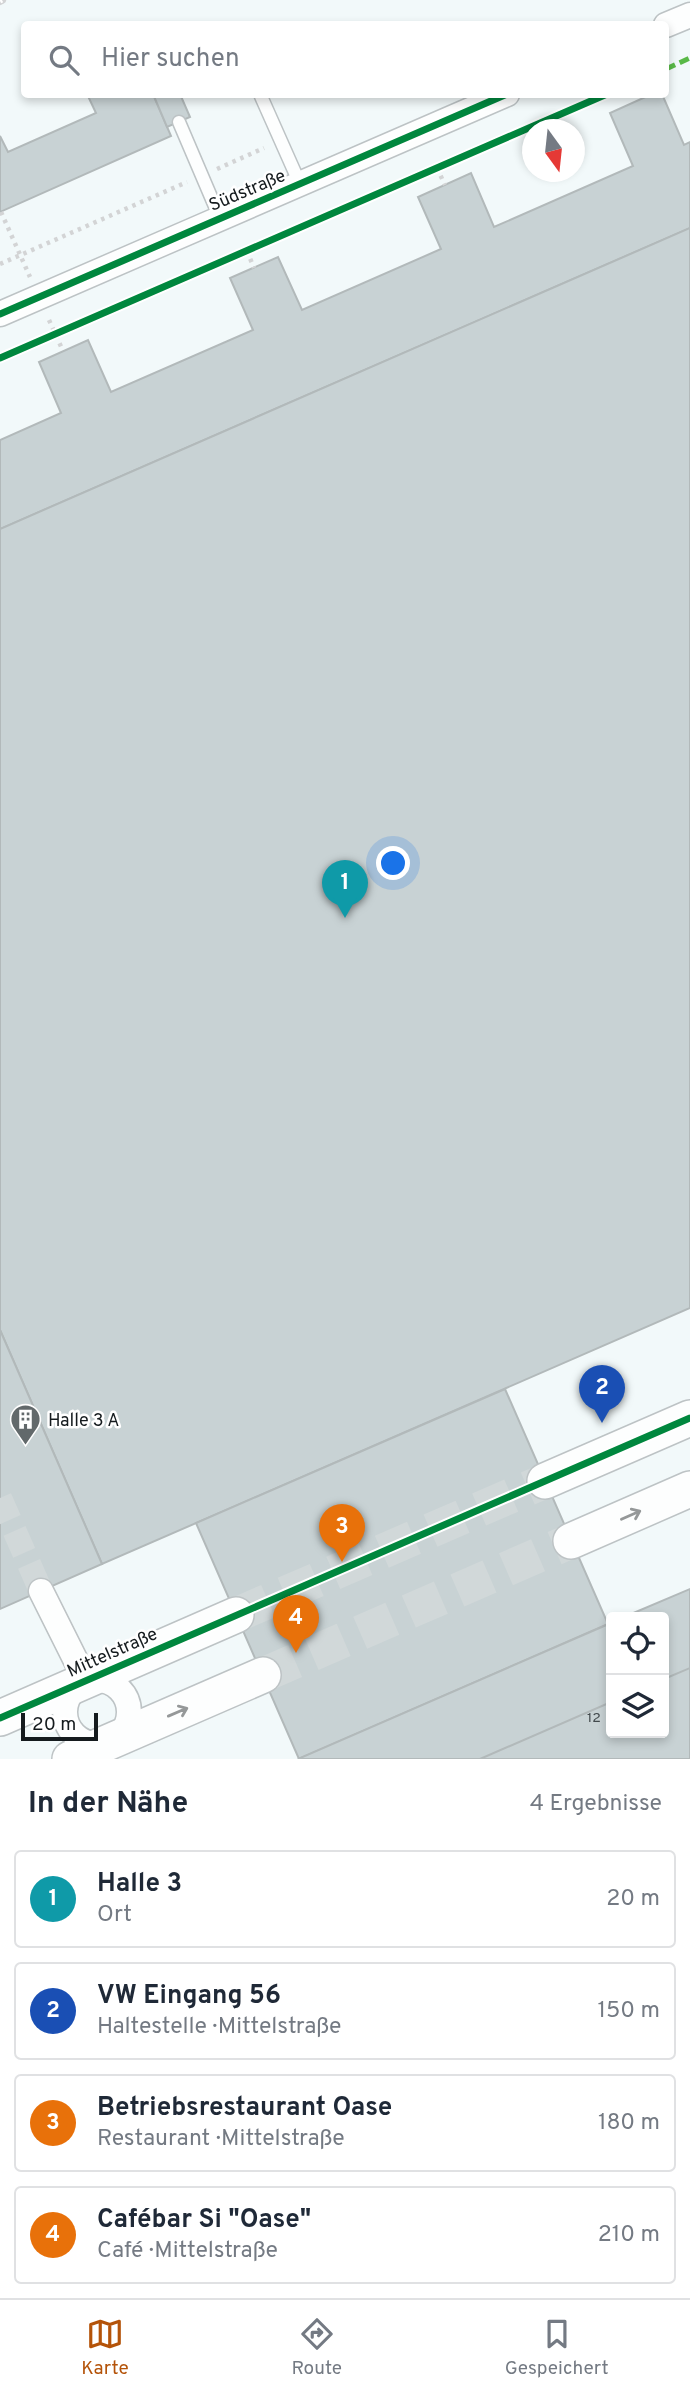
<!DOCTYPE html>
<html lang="de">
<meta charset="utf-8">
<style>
:root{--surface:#fff;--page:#f2f2f3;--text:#1f2937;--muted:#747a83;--line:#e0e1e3;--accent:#b45309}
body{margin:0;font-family:Overpass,sans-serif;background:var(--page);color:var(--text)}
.controls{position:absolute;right:21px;bottom:21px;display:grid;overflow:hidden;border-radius:7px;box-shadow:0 4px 10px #0003}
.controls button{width:63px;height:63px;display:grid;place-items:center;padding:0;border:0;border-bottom:2px solid var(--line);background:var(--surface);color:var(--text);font:35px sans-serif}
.compass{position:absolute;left:522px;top:119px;width:63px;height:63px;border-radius:50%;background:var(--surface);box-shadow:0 4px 10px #0003;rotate:165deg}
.scale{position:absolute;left:21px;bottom:18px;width:77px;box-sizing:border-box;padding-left:7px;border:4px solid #151b1e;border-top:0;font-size:19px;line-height:24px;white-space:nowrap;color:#151b1e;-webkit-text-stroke:5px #fff;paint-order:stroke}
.you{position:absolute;left:394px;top:864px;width:24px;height:24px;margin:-18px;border:5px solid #fff;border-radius:50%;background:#1a73e8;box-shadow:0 0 0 10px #1a73e833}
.badge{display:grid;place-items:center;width:46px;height:46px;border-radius:50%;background:var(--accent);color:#fff;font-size:23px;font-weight:700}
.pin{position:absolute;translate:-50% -58px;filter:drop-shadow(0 2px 4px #0008)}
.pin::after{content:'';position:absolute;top:37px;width:24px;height:21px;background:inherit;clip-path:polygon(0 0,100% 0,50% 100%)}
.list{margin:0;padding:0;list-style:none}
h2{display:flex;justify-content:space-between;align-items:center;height:91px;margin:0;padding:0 28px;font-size:30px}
h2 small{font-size:23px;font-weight:400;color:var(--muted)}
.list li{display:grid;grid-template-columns:46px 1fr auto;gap:21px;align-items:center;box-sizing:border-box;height:98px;margin:0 14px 14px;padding:0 14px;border:2px solid var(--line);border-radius:7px}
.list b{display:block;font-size:26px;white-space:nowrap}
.list p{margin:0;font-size:23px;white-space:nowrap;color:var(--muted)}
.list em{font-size:23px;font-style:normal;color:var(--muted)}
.icon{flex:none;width:38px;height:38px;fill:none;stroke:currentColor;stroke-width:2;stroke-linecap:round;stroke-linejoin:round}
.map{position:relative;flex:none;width:690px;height:1759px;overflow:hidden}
.search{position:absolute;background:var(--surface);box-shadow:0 4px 10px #0003;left:21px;right:21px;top:21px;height:77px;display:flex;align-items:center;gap:18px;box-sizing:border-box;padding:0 24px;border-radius:7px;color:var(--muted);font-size:26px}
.sheet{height:539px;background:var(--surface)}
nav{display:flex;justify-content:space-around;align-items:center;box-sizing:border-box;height:98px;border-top:2px solid var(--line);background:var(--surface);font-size:19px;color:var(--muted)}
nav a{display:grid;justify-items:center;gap:4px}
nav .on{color:var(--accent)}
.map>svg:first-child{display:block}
.building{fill:#c8d2d4;stroke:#b2b9ba;stroke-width:2}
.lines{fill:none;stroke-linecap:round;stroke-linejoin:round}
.street-tunnel{stroke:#d1d8d9;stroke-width:24;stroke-dasharray:24 12;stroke-linecap:butt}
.secondary-tunnel{stroke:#d1d8d9;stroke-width:35;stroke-dasharray:35 18;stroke-linecap:butt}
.lane-casing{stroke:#bdc3c5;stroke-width:15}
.street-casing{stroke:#bdc3c5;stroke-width:27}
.secondary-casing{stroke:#bdc3c5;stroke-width:38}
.path{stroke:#d3d4d5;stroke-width:4.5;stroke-dasharray:3.5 5;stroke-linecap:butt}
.lane{stroke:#fdfefe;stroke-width:12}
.street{stroke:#fdfefe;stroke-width:24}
.secondary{stroke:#fdfefe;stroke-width:35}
.rail-casing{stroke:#d3d4d5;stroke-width:8}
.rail{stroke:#fff;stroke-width:5;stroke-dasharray:16;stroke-linecap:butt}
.quiet{stroke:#58b947;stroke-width:5;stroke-dasharray:10 5;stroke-linecap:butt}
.cycleway-casing{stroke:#fff;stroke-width:11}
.cycleway{stroke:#00873e;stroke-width:7}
.oneway{stroke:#959899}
.labels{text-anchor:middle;stroke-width:5;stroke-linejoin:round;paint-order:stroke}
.number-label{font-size:14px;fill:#42494c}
.street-label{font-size:18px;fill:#151b1e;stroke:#fff}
.poi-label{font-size:18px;fill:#151b1e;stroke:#fff;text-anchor:start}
</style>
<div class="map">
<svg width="690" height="1759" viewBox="0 0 690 1759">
<rect width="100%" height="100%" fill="#f2f9fa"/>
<g class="building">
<polygon points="87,94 153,94 171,136 0,212 0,136 8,152 96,113"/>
<polygon points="153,94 180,94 190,117 167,127"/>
<polygon points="652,94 662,94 684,145 690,142 690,228 0,529 0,440 61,413 39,362 88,340 111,392 253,330 230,278 278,257 302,310 441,249 418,197 471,173 494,227 633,166 610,113"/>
<polygon points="690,228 690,1308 102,1564 0,1330 0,529"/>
<polygon points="0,1330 102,1564 0,1609"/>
<polygon points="505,1389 608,1624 299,1759 196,1523"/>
<polygon points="690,1589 690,1759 298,1759 611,1623 611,1733 664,1733 664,1617 624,1617"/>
<polygon points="690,1668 690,1759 480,1759 611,1702 611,1733 664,1733 664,1679"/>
</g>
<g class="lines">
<polyline class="street-tunnel" points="0,1498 41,1591"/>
<g class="secondary-tunnel">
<polyline points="236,1615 545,1481"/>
<polyline points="263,1675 571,1541"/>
</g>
<defs>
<g id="lane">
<polyline points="260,94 300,184"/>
<polyline points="179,122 220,218"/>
</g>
<g id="street">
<polyline points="666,25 690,15"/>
<polyline points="0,314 507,94"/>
<polyline points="41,1591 86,1681"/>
<circle cx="97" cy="1712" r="32"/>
</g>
<g id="secondary">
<polyline points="545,1481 690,1418"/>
<polyline points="571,1541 690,1489"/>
<polyline points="0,1718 236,1615"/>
<polyline points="70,1759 263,1675"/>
</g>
</defs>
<use href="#lane" class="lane-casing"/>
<use href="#street" class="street-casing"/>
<use href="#secondary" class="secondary-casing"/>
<g class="path">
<polyline points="633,94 636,102"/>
<polyline points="437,168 445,185"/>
<polyline points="217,169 264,148"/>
<polyline points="1,212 30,277"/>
<polyline points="247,251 254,268"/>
<polyline points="0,264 187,182"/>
<polyline points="49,320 63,351"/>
</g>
<use href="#lane" class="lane"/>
<use href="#street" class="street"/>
<use href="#secondary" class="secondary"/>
<defs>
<polyline id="rail" points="0,1 2,0"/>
</defs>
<use href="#rail" class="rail-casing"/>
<use href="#rail" class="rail"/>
<polyline class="quiet" points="666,69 690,58"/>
<defs>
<g id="cycleway">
<polyline points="0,314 507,94"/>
<polyline points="0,358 607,94"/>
<polyline points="0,1718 690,1418"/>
</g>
</defs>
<use href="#cycleway" class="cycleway-casing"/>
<use href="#cycleway" class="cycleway"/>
</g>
<defs><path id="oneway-shaft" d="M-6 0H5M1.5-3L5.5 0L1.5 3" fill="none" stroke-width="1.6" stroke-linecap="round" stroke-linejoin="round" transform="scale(1.75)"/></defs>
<g class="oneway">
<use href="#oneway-shaft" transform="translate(631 1515) rotate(-24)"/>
<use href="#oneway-shaft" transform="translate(178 1712) rotate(-23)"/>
</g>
<defs>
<symbol id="building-pin" viewBox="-11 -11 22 30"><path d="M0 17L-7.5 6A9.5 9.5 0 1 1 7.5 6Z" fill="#62696b" stroke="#fff"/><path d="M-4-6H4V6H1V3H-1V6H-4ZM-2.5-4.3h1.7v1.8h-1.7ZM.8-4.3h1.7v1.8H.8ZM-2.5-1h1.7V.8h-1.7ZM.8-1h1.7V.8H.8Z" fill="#fff"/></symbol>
</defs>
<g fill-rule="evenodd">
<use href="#building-pin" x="8" y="1402" width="35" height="47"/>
</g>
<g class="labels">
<g class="number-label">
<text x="594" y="1722">12</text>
</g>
<g class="street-label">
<text transform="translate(247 190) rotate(-23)" y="6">Südstraße</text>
<text transform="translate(112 1652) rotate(-24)" y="6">Mittelstraße</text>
</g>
<g class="poi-label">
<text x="48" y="1426">Halle 3 A</text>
</g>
</g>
</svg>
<div class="controls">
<button><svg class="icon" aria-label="locate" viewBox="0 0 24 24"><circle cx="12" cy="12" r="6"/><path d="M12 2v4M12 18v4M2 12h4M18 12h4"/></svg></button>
<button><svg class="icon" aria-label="layers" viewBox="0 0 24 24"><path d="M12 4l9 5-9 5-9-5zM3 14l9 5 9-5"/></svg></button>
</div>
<svg class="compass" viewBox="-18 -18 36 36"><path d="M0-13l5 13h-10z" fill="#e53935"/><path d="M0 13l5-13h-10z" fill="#747a83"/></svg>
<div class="scale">20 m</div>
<div class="you"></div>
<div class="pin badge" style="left:345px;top:918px;background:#0f9aa8">1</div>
<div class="pin badge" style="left:602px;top:1423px;background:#1a4fb4">2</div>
<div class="pin badge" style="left:342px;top:1562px;background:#e8710a">3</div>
<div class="pin badge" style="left:296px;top:1653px;background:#e8710a">4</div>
<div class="search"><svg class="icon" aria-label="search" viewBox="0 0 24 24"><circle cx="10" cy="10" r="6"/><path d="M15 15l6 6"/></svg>Hier suchen</div>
</div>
<section class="sheet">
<h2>In der Nähe<small>4 Ergebnisse</small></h2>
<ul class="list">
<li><span class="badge" style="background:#0f9aa8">1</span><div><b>Halle 3</b><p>Ort</p></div><em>20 m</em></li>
<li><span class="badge" style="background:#1a4fb4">2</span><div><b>VW Eingang 56</b><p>Haltestelle · Mittelstraße</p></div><em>150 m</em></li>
<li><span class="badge" style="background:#e8710a">3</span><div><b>Betriebsrestaurant Oase</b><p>Restaurant · Mittelstraße</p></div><em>180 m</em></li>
<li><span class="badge" style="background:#e8710a">4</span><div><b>Cafébar Si &quot;Oase&quot;</b><p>Café · Mittelstraße</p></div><em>210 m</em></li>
</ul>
</section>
<nav>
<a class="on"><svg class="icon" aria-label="map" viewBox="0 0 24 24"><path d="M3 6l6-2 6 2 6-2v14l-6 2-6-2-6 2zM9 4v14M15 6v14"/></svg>Karte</a>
<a><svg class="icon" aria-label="directions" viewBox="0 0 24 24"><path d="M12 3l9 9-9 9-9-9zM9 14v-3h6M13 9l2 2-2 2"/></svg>Route</a>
<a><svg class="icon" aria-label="saved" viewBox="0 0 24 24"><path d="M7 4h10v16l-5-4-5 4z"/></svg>Gespeichert</a>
</nav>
